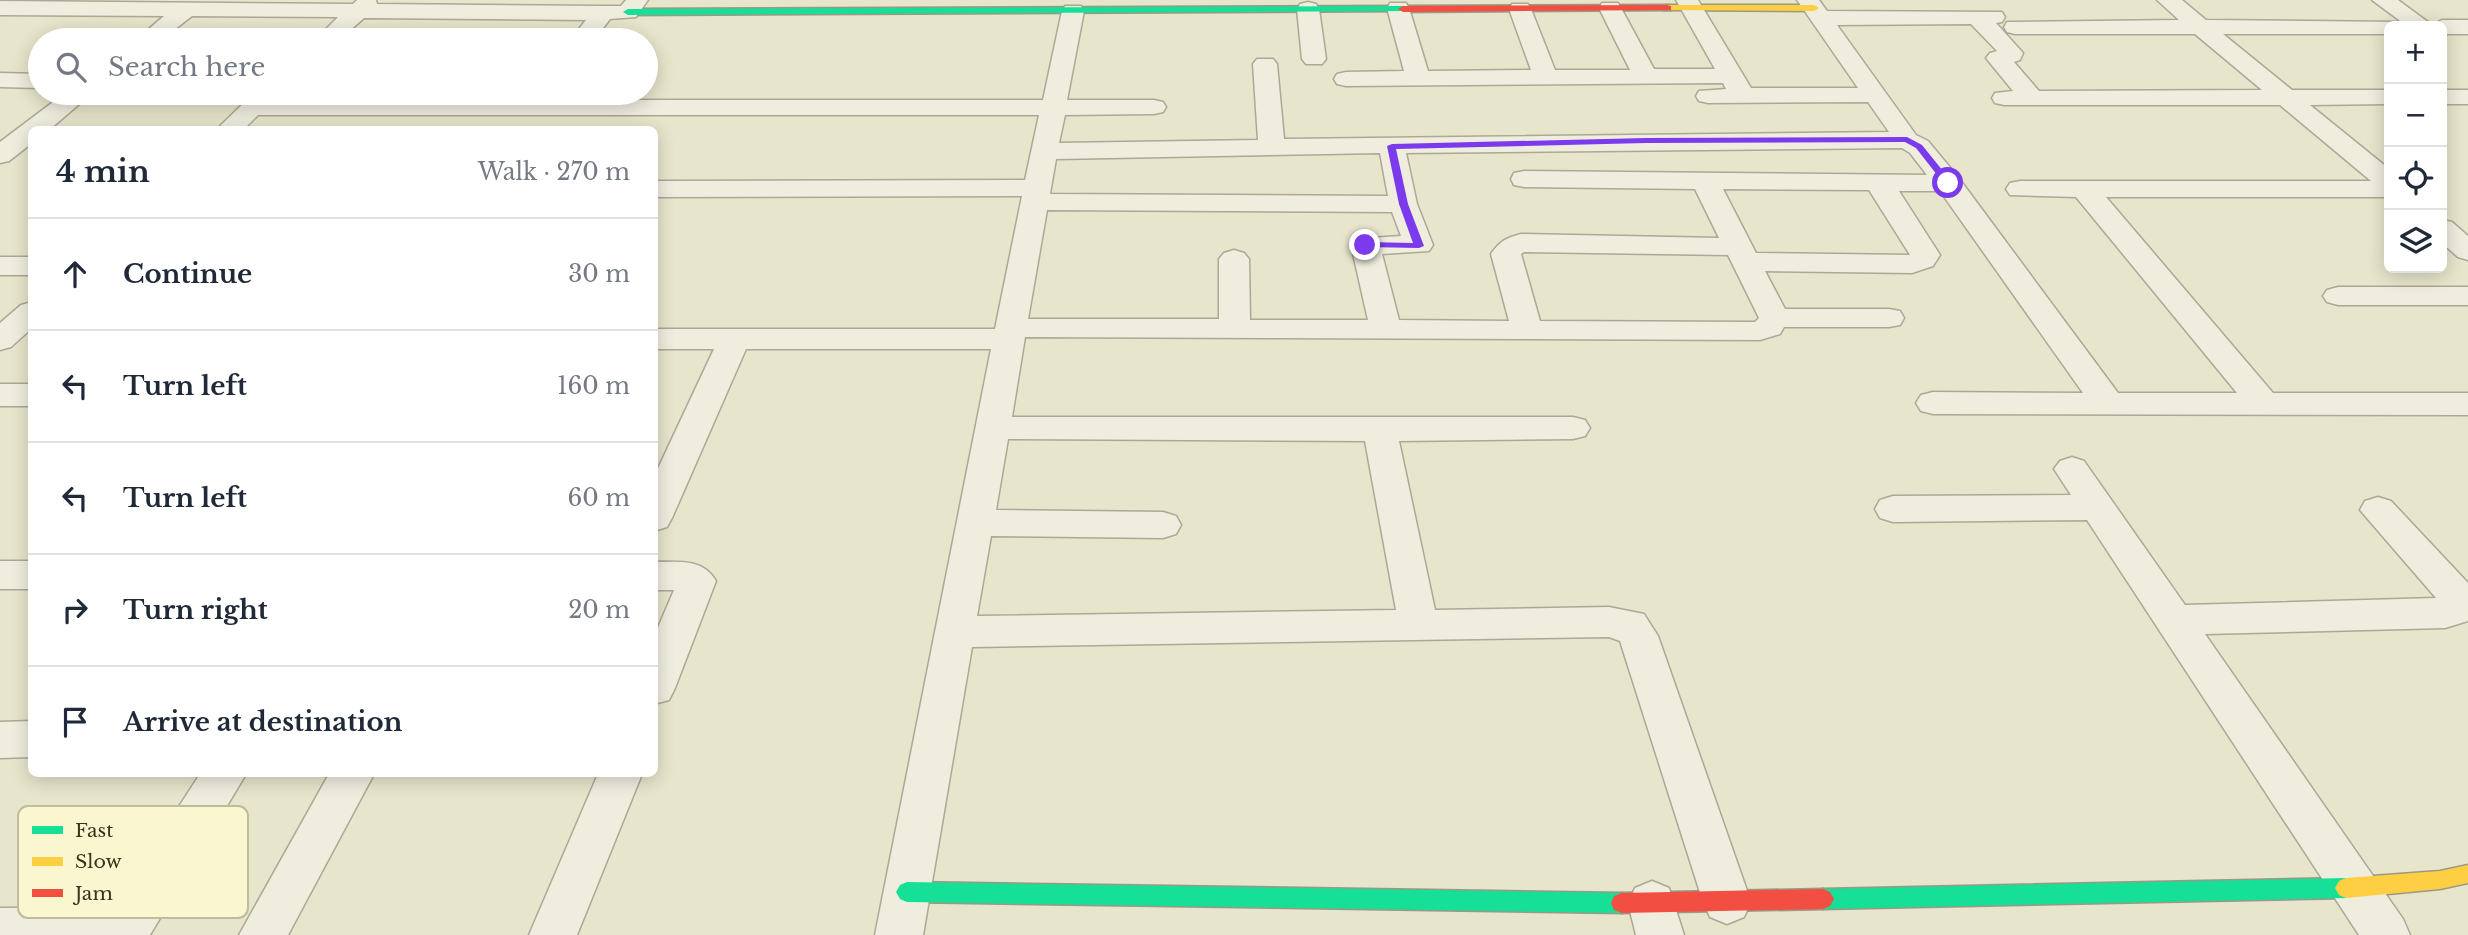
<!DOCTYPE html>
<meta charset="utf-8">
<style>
:root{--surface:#fff;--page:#f6f6f7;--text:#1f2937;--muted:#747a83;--line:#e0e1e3}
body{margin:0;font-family:"Libre Baskerville",serif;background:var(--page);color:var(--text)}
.controls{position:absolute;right:21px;top:21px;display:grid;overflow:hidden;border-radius:10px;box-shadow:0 4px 18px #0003}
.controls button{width:63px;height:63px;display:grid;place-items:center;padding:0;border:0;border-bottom:2px solid var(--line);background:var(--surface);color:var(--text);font:35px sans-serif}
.stop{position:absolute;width:21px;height:21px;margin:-16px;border:5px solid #7c3aed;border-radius:50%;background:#fff}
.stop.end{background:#7c3aed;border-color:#fff;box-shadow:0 2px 7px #0008}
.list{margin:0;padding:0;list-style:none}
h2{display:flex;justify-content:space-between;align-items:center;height:91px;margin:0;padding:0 28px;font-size:30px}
h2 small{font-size:23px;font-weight:400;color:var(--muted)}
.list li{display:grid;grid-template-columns:46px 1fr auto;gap:21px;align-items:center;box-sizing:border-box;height:112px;padding:0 28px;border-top:2px solid var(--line)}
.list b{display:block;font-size:26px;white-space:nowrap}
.list em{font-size:23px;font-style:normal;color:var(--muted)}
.icon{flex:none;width:38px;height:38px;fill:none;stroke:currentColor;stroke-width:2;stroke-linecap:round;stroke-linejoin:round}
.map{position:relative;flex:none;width:2468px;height:935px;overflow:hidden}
.search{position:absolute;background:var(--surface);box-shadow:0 4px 18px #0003;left:28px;top:28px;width:630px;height:77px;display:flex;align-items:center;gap:18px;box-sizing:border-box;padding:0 24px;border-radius:38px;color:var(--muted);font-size:26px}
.panel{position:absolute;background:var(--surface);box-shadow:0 4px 18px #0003;left:28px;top:126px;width:630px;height:651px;border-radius:10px}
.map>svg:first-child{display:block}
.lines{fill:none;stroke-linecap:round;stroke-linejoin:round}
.street-casing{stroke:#aca895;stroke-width:3}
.fast-casing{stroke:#9c9885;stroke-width:3}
.slow-casing{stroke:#9c9885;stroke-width:3}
.jam-casing{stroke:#9c9885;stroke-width:3}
.street{fill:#eeedde;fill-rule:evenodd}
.fast{fill:#16e098;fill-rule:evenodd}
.slow{fill:#ffcf43;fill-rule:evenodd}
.jam{fill:#f24e42;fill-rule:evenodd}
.route{fill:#7c3aed}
.key{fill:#f9f6d0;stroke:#c0bb9a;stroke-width:2}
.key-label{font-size:19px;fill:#3c321c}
</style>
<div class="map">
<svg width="2468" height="935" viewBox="0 0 2468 935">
<rect width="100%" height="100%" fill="#e7e5cb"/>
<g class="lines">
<defs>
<g id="street">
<polygon points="357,0 376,0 377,4 603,6 621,6 626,0 648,0 636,17 610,19 594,40 570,40 586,20 364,18 339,40 315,40 338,17 192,16 161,40 136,40 164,16 0,15 0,1 353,4"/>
<path d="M1676 0H1698L1751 88H1858L1797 0H1819L1827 11 2002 12 2005 17 2002 22 1996 23 2023 53 2020 60 2014 62 2039 91 2262 90 2195 34H2015L2007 32 2004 27 2007 22 2179 20 2157 0H2182L2206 20 2397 22 2400 26H2389V34H2223L2292 90H2389V104L2310 105 2389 169V197H2106L2273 393H2468V415L1933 414 1921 411 1916 403 1921 395 1933 392 2083 393 1940 191H1899L1940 255 1933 266 1912 273 1765 271 1785 309H1889L1900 311 1904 318 1900 325 1889 327H1784L1780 334 1760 340 1025 337 1012 417H1573L1585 420 1590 428 1585 436 1573 439 1399 441 1435 610 1609 607 1644 614 1658 636 1751 902 1744 917 1727 924 1710 917 1703 902 1620 641 1609 637 972 647 923 935H875L991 349H746L672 518 667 527 654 531V477L714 349H654V329H995L1022 196 654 197V181L1025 180 1039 115H258L243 130H216L254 93H280L274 100H1043L1062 11 1065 6H1081L1084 11 1067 100H1154L1163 102 1166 107 1163 112 1154 114 1065 115 1059 143 1258 140 1253 64 1257 59H1273L1277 64 1284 139 1889 132 1868 102 1708 103 1699 101 1696 96 1699 91 1726 89 1723 83 1346 86 1337 84 1334 79 1337 74 1346 72 1404 71 1387 8 1390 3H1406L1409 8 1428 71 1531 70 1509 9 1512 4H1528L1531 9 1555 70H1630L1599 8 1602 3H1618L1621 8 1654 69H1715ZM1971 24 1997 51 1990 53 1986 58 2013 91 1995 93 1992 98 1995 103 2004 105H2280L2371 181H2020L2010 183 2006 189 2010 195 2076 197 2237 393H2118L1958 177 1928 141 1916 135 1837 25ZM1902 148 1910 153 1927 175 1524 171 1514 173 1511 179 1514 185 1524 187 1695 189 1719 238 1521 234C1506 238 1500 241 1491 254L1509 321 1399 320 1382 254 1429 251 1433 245 1417 204 1406 153ZM1380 153 1388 196 1050 194 1056 159ZM1723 189 1869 190 1910 255 1756 253ZM1047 210 1392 212 1401 236 1355 239 1351 245 1368 320H1250L1249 259 1244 253 1234 250 1224 253 1219 259V319H1028ZM1524 252 1728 255 1759 318 1755 322 1540 321 1521 254ZM1008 439 1365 441 1396 610 977 616 991 536 1163 538 1176 534 1181 525 1176 516 1163 512 996 510Z"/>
<polygon points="2372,0 2398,0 2432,25 2442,20 2468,20 2468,34 2442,34 2442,26 2407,26"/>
<polygon points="1308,2 1316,4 1319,9 1326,59 1322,64 1306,64 1302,59 1297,9 1300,4"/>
<polygon points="0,73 40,74 40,88 0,87"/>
<rect x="2442" y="90" width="26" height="14"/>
<polygon points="65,93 92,93 49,130 32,130 32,143 9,161 0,163 0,142"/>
<polygon points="2442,220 2452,222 2468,236 2468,260 2458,257 2442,243"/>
<rect x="0" y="257" width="32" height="18"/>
<polygon points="2338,287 2468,287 2468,305 2338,305 2327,302 2323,296 2327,290"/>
<polygon points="32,302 32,328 11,347 0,350 0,323 21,305"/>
<rect x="0" y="384" width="32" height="22"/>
<polygon points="2072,457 2084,461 2185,605 2436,598 2360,510 2365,501 2378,497 2391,501 2468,583 2468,621 2445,628 2205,634 2403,919 2410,935 2359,935 2087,520 1893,522 1880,518 1875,509 1880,500 1893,496 2071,495 2054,469 2060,461"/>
<rect x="0" y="561" width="32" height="28"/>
<path d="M654 562C678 562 703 558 716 581L675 688 669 700 654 704V637L674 590H654Z"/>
<polygon points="32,721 32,757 0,758 0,722"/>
<polygon points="200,774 246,774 150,935 0,935 0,908 114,907"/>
<polygon points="329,774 374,774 288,935 239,935"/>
<polygon points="598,774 642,774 577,935 529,935"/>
<polygon points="1652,881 1669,888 1684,935 1636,935 1628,903 1635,888"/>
</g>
<g id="fast">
<polygon points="1403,6 1408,9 1407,11 628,15 623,12 628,9"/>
<polygon points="2346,878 2353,881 2357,888 2353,895 2346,898 1823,909 1816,906 1812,899 1816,892 1823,889"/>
<polygon points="907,882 1622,893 1630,896 1633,903 1630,910 1622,913 907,902 900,899 896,892 900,885"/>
</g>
<g id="slow">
<polygon points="1667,5 1814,5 1819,8 1814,11 1663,10 1663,6"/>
<polygon points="2468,865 2468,883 2440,889 2346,898 2339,895 2335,888 2339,881 2346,878 2440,871"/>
</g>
<g id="jam">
<polygon points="1667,5 1671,6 1671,10 1403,12 1398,9 1403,6"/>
<polygon points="1823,889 1830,892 1834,899 1830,906 1823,909 1622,913 1614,910 1611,903 1614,896 1622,893"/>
</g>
</defs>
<use href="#street" class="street-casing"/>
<use href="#fast" class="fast-casing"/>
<use href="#slow" class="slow-casing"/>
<use href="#jam" class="jam-casing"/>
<use href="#street" class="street"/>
<use href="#fast" class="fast"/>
<use href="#slow" class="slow"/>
<use href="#jam" class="jam"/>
</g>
<polygon class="route" points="1907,137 1922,145 1951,181 1951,185 1945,185 1916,148 1905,142 1646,143 1396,149 1408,204 1424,246 1419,248 1365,247 1361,245 1365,242 1413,243 1399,204 1387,146 1392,144 1646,138"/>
<rect x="18" y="806" width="230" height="112" rx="10" class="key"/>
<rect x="32" y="826" width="31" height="8" fill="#16e098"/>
<rect x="32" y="857" width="31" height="9" fill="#ffcf43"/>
<rect x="32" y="889" width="31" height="8" fill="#f24e42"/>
<g class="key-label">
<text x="75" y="837">Fast</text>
<text x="75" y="868">Slow</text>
<text x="75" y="900">Jam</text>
</g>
</svg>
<div class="controls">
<button>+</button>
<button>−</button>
<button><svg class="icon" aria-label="locate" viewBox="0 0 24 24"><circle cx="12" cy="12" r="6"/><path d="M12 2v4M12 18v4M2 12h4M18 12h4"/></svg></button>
<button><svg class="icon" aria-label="layers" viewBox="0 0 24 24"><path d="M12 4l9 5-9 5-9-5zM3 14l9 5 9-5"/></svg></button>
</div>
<div class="stop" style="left:1948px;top:183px"></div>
<div class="stop end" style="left:1365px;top:245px"></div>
<div class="search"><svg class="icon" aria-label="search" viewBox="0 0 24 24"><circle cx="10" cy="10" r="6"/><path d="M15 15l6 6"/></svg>Search here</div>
<section class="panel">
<h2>4 min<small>Walk · 270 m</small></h2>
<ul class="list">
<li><svg class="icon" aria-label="ahead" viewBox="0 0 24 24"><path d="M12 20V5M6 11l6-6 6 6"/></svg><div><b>Continue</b></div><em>30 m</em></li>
<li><svg class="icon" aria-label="left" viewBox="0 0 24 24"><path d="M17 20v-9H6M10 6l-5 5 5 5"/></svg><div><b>Turn left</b></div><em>160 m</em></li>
<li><svg class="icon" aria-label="left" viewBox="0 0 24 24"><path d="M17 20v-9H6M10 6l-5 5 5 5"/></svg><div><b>Turn left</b></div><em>60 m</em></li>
<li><svg class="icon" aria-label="right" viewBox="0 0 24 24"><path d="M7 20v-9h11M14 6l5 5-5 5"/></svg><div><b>Turn right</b></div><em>20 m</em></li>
<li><svg class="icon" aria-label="arrive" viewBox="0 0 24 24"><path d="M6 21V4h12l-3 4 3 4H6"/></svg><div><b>Arrive at destination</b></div></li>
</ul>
</section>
</div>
